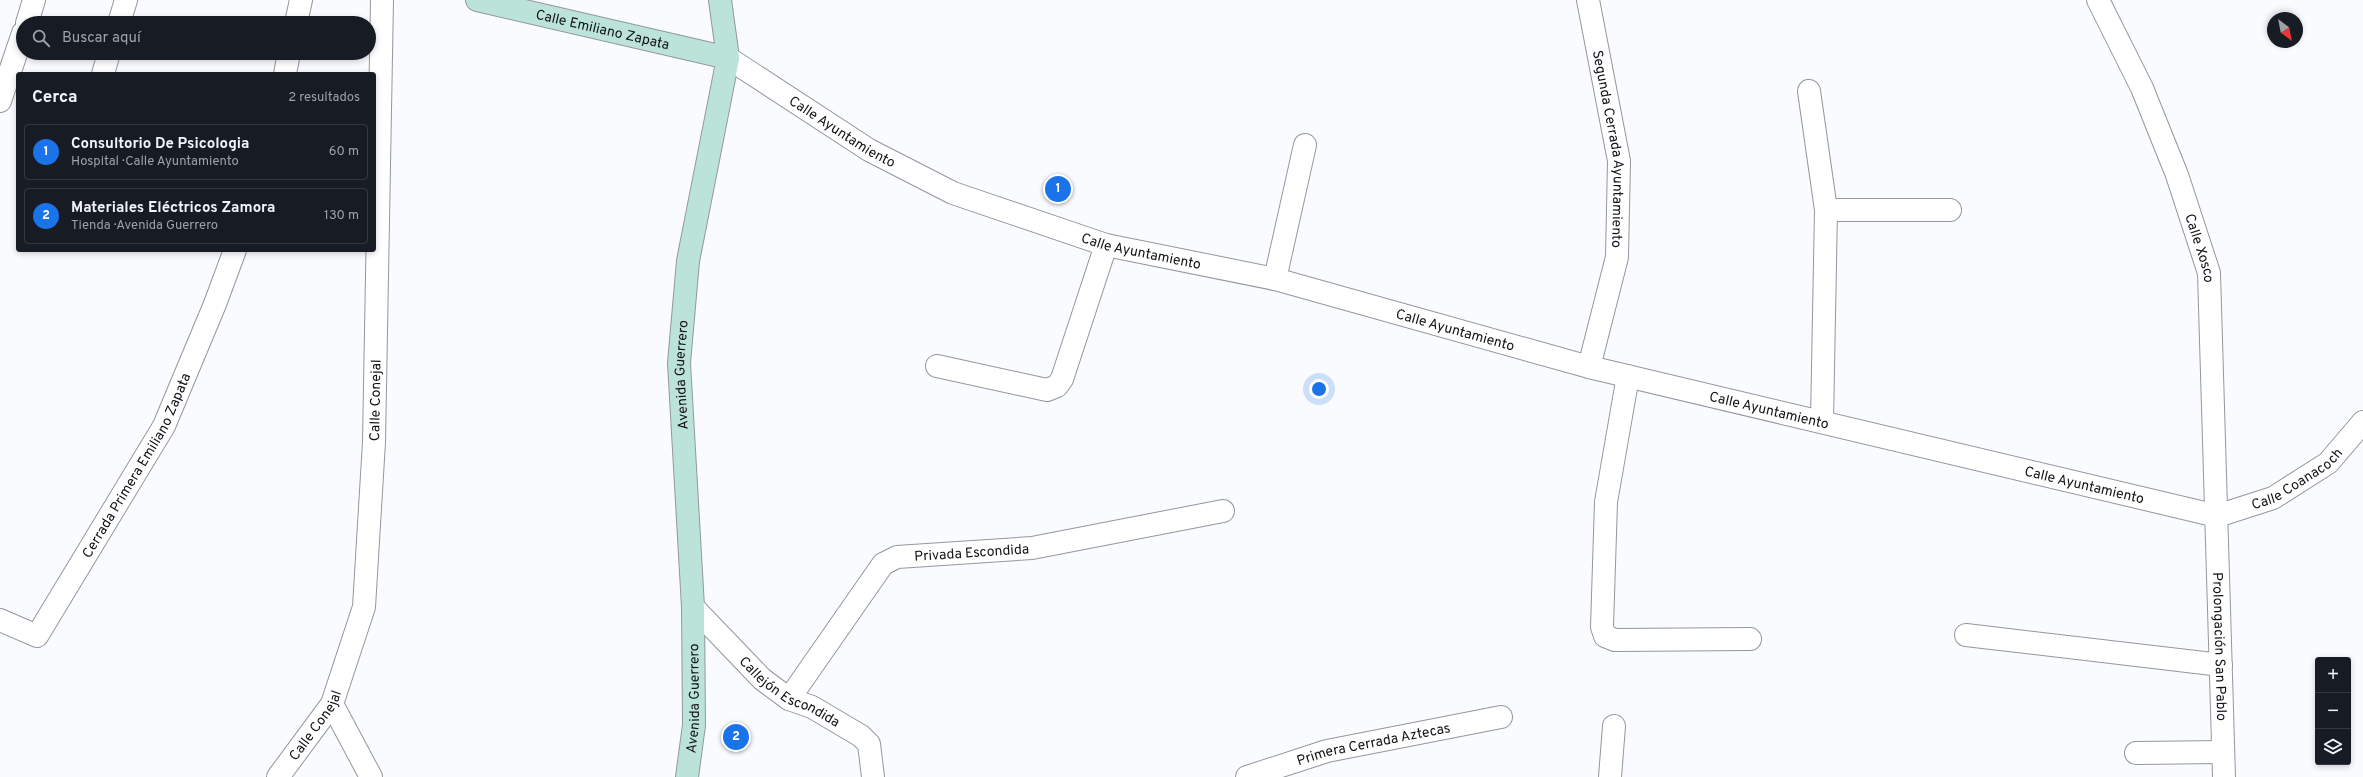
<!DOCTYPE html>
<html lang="es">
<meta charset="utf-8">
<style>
:root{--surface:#171b24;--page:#242831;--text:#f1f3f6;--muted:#9ea1a6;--line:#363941;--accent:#1a73e8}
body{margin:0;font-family:Overpass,sans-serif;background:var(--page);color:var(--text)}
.controls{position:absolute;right:12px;bottom:12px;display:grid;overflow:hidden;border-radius:4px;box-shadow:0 2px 6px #0003}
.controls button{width:36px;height:36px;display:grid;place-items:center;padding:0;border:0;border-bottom:1px solid var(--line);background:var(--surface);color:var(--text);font:20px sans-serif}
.compass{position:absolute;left:2267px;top:12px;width:36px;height:36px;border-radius:50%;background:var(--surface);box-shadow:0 2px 6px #0003;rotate:148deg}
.you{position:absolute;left:1319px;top:389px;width:14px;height:14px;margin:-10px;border:3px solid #fff;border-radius:50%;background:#1a73e8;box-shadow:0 0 0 6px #1a73e833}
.badge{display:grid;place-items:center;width:26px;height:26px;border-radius:50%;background:var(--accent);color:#fff;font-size:13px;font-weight:700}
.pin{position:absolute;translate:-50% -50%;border:2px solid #fff;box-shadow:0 1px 4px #0006}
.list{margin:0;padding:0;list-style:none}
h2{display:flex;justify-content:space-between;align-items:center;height:52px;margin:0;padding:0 16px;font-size:17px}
h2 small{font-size:13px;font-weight:400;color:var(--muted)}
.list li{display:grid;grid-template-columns:26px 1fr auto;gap:12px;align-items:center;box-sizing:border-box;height:56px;margin:0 8px 8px;padding:0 8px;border:1px solid var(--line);border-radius:4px}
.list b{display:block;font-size:15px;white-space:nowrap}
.list p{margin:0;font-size:13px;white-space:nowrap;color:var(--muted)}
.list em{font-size:13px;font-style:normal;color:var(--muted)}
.icon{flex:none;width:22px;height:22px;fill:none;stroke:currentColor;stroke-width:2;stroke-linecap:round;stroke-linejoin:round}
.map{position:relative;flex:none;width:2363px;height:777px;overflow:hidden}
.search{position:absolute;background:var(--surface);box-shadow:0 2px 6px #0003;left:16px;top:16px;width:360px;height:44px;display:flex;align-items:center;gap:10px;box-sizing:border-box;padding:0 14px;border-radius:22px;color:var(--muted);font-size:15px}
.panel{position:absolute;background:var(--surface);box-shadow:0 2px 6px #0003;left:16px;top:72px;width:360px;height:180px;border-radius:4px}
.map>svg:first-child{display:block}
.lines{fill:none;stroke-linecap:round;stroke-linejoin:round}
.street-casing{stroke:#93979e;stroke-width:24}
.secondary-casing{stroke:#93979e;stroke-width:24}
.street{stroke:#fff;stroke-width:22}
.secondary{stroke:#bce3d9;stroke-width:22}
.labels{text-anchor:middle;stroke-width:4;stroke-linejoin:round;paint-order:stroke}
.street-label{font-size:14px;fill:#111215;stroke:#f9fbfe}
</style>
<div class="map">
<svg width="2363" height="777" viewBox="0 0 2363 777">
<rect width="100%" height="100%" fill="#f9fbfe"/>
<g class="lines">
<defs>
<g id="street">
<path id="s1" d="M1588 0 1619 161 1617 257 1589 367"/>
<path id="s2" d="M2098 0 2142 88 2177 175 2209 273 2224 777"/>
<polyline points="27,23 34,0"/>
<polyline points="119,23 126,0"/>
<polyline points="296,23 301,0"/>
<path id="s3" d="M728 58 869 150 953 193 1106 245 1275 279 1589 367 2217 516"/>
<polyline points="103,74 109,53"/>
<polyline points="285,74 289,53"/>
<polyline points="1809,91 1826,210 1822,421"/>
<polyline points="0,101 23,33"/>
<polyline points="1826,210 1950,210"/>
<polyline points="1275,279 1305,145"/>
<polyline points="937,366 1047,390 1057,386 1062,379 1106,245"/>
<polyline points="1628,376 1606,502 1602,627 1605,636 1615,640 1750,639"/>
<path id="s4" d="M2217 516 2273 498 2328 463 2363 422"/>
<path id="s5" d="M693 607 762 679 789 699 812 707 861 736 869 744 873 777"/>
<path id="s6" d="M0 620 37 636 164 426 215 304 235 250"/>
<polyline points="1966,635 2221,665"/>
<path id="s7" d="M789 699 883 564 897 557 1032 548 1223 511"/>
<polyline points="332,704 371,777"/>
<polyline points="2136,753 2223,752"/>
<path id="s8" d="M278 777 332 704 364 607 374 442 382 0"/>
<path id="s9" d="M1247 777 1327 751 1501 717"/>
<polyline points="1610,777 1614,726"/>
</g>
<g id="secondary">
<path id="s10" d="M477 0 728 58"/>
<path id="s11" d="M687 777 694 725 693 607 679 363 688 261 728 58 720 0"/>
</g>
</defs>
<use href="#street" class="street-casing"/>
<use href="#secondary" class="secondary-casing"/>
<use href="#street" class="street"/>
<use href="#secondary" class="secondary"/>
</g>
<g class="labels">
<g class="street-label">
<text dy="5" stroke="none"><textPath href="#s10" startOffset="129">Calle Emiliano Zapata</textPath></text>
<text dy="5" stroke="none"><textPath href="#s3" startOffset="136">Calle Ayuntamiento</textPath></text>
<text dy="5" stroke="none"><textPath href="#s1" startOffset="151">Segunda Cerrada Ayuntamiento</textPath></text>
<text dy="5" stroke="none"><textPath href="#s2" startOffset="269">Calle Xosco</textPath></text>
<text dy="5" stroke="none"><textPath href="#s3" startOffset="460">Calle Ayuntamiento</textPath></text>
<text dy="5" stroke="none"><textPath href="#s3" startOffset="784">Calle Ayuntamiento</textPath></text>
<text dy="5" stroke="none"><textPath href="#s11" startOffset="403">Avenida Guerrero</textPath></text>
<text dy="5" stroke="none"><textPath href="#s8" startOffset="400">Calle Conejal</textPath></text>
<text dy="5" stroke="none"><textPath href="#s3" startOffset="1108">Calle Ayuntamiento</textPath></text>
<text dy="5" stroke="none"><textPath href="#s6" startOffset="238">Cerrada Primera Emiliano Zapata</textPath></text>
<text dy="5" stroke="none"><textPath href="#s4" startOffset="89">Calle Coanacoch</textPath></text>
<text dy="5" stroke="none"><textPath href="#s3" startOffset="1432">Calle Ayuntamiento</textPath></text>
<text dy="5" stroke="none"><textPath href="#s7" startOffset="255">Privada Escondida</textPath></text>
<text dy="5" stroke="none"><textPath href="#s2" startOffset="669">Prolongación San Pablo</textPath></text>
<text dy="5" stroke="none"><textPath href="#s5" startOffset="130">Callejón Escondida</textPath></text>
<text dy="5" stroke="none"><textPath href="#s11" startOffset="79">Avenida Guerrero</textPath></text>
<text dy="5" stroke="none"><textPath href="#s8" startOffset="64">Calle Conejal</textPath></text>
<text dy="5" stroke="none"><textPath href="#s9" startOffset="131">Primera Cerrada Aztecas</textPath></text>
</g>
</g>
</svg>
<div class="controls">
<button>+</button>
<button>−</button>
<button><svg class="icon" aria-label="layers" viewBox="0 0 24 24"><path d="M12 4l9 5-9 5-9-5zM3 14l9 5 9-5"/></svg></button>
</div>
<svg class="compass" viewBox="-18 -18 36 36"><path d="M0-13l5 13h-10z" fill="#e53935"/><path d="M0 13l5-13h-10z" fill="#9ea1a6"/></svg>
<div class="you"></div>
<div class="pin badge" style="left:1058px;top:189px">1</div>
<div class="pin badge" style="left:736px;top:737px">2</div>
<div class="search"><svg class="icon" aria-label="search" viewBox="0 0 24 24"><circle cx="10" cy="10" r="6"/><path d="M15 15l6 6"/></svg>Buscar aquí</div>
<section class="panel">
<h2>Cerca<small>2 resultados</small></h2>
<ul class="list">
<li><span class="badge">1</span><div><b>Consultorio De Psicologia</b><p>Hospital · Calle Ayuntamiento</p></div><em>60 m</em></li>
<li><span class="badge">2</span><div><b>Materiales Eléctricos Zamora</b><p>Tienda · Avenida Guerrero</p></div><em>130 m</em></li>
</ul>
</section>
</div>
